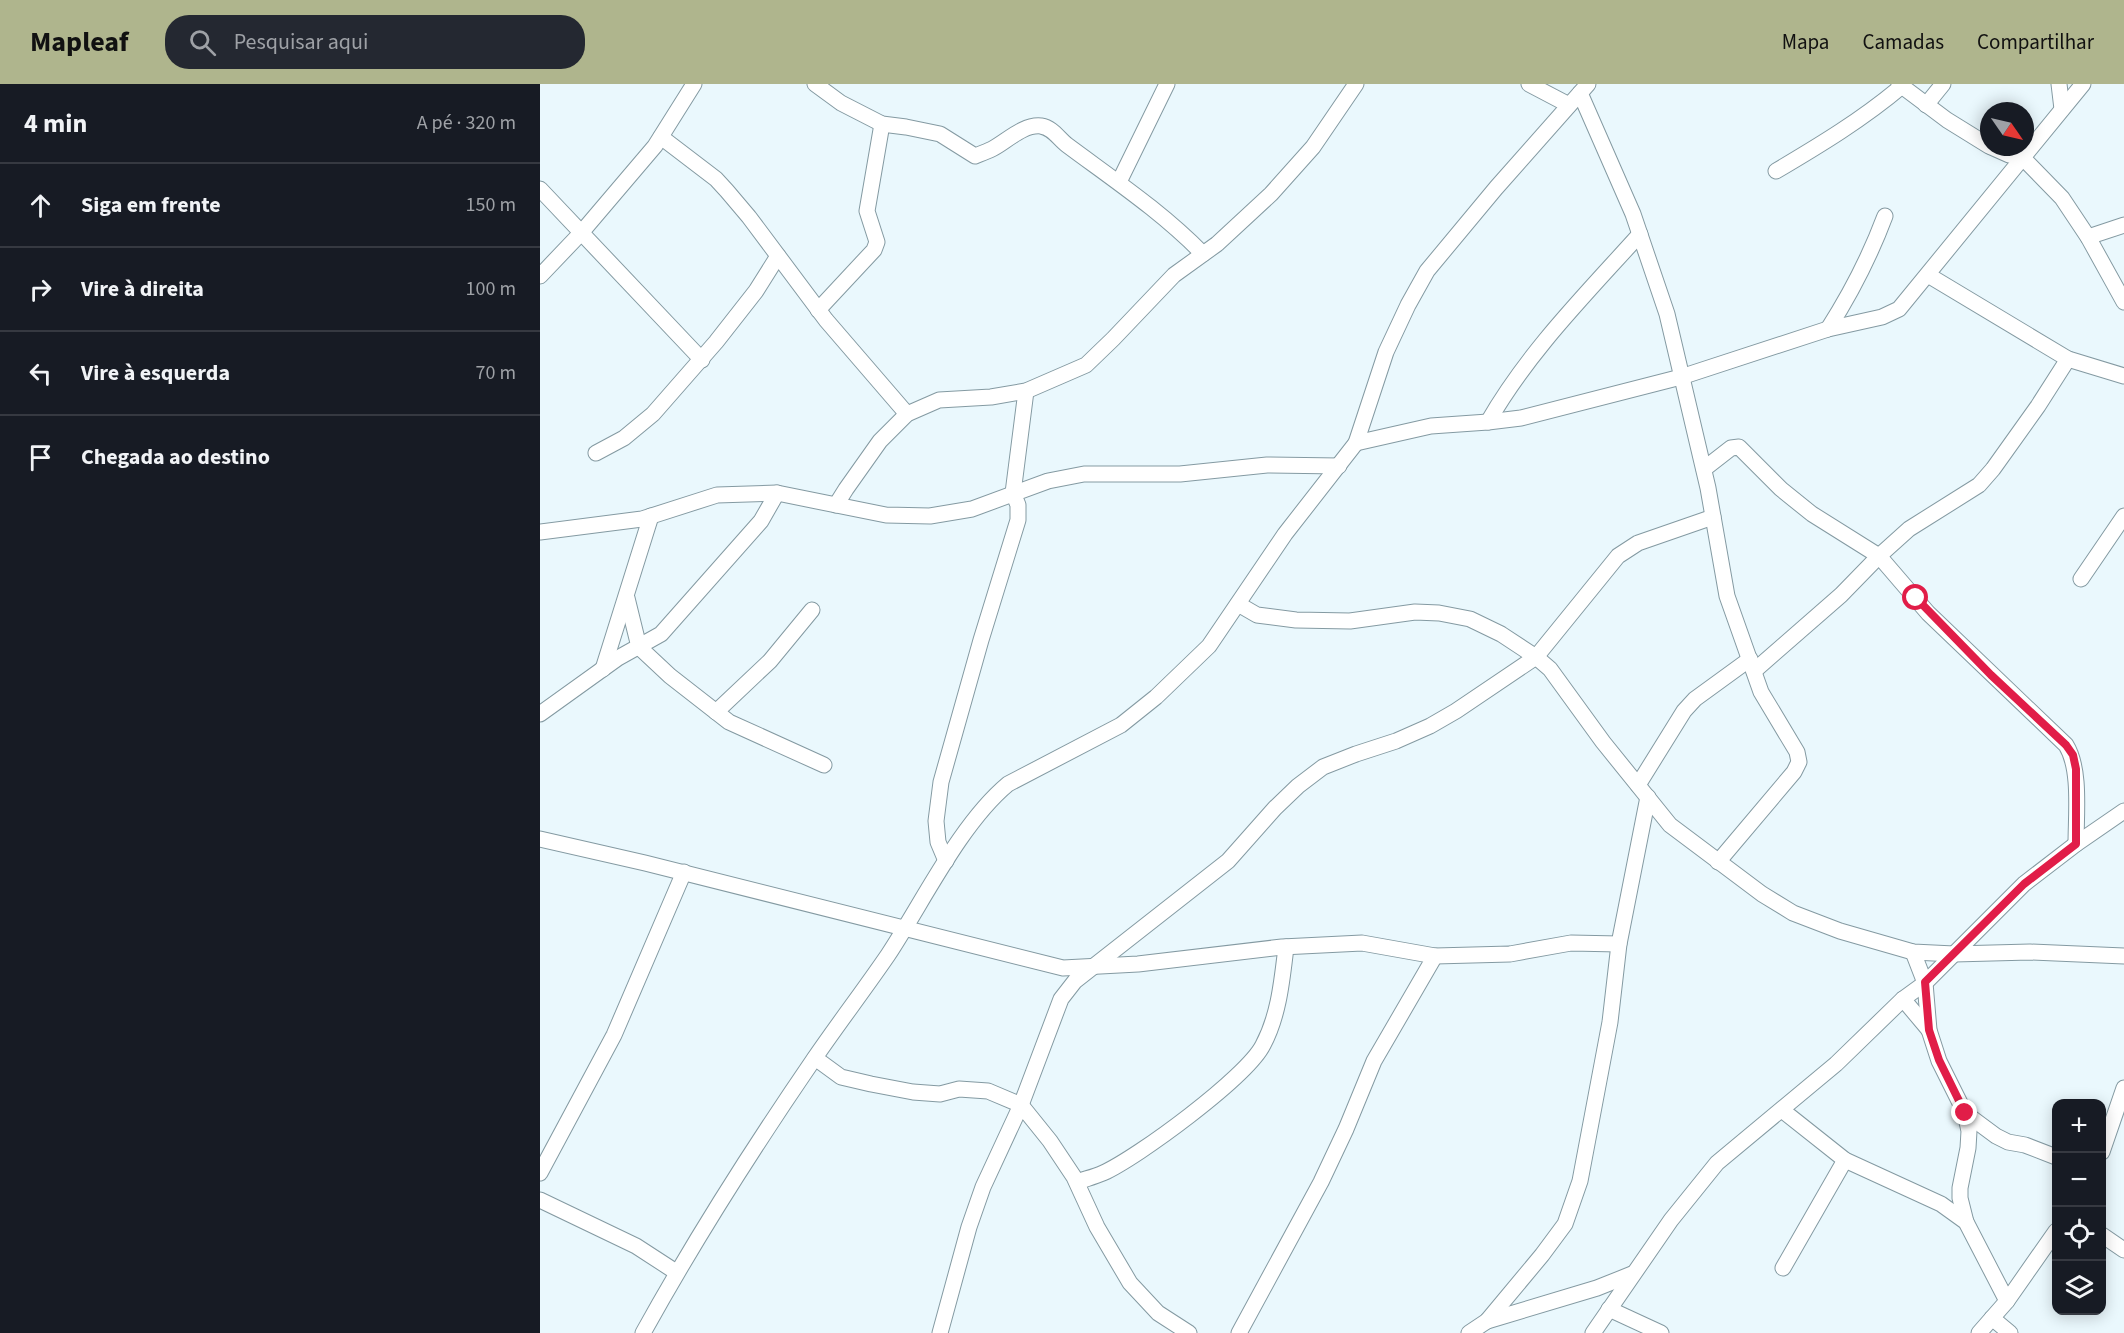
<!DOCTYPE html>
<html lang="pt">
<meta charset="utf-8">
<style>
:root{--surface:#171b24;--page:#242831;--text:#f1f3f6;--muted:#9ea1a6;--line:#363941;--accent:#afb58d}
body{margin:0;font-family:"Source Sans 3",sans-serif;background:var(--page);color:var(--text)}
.controls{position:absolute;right:18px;bottom:18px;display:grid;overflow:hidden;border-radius:12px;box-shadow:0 3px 15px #0003}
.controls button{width:54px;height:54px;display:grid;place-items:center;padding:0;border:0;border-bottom:2px solid var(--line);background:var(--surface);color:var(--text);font:30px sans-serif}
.compass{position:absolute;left:1440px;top:18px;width:54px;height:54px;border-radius:50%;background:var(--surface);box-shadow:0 3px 15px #0003;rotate:124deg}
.stop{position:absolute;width:18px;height:18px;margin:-14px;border:4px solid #e11d48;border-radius:50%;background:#fff}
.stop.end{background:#e11d48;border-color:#fff;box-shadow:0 2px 6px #0008}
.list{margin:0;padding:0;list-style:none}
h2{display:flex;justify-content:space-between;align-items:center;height:78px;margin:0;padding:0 24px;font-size:26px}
h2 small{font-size:20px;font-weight:400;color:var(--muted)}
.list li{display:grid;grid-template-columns:39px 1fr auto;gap:18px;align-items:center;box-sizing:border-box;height:84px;padding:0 24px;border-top:2px solid var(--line)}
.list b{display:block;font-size:22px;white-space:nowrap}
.list em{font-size:20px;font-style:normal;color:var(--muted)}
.icon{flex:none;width:33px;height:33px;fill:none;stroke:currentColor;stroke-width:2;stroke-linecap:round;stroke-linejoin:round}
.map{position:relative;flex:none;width:1584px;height:1249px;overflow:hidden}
header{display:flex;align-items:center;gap:36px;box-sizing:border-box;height:84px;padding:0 30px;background:var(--accent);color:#111}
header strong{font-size:28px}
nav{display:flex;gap:33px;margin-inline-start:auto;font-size:21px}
.search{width:420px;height:54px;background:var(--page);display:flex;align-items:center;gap:15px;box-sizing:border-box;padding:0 21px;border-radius:24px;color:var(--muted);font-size:22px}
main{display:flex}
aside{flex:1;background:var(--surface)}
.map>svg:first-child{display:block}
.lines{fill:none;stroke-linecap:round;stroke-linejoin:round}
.street-casing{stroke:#849aa2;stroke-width:17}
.street{stroke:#fff;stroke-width:15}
.route{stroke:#e11d48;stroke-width:8}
</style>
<header>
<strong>Mapleaf</strong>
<div class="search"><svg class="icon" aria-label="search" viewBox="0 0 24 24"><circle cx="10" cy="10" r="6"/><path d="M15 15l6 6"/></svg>Pesquisar aqui</div>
<nav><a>Mapa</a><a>Camadas</a><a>Compartilhar</a></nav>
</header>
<main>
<aside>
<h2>4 min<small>A pé · 320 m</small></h2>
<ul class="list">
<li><svg class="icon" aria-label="ahead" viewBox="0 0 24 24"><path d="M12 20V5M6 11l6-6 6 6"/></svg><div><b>Siga em frente</b></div><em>150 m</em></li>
<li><svg class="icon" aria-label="right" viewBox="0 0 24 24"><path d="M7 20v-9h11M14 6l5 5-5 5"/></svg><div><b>Vire à direita</b></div><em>100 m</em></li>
<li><svg class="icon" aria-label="left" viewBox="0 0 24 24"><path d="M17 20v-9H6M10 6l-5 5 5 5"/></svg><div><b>Vire à esquerda</b></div><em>70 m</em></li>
<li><svg class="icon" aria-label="arrive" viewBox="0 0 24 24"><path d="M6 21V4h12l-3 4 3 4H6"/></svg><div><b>Chegada ao destino</b></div></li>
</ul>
</aside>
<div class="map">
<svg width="1584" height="1249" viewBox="0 0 1584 1249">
<rect width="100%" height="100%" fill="#eaf8fd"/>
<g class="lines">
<defs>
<g id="street">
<path d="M275 0 301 19 342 40 366 43 400 50 435 72C440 70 446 68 452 65 466 58 483 40 501 42 513 44 518 54 527 61 574 96 622 128 663 170"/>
<polyline points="989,0 1029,21"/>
<polyline points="1359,0 1407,36 1449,62"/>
<polyline points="1519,0 1522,25"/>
<polyline points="1040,9 1093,130 1127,230 1168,404 1187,512 1221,608 1257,668 1259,678 1254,688 1178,778"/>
<polyline points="1386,21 1403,0"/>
<polyline points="121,53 176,95 187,107 209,133 286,236 367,330"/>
<polyline points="1451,63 1469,71 1483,74 1522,114 1548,153 1584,218"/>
<path d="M1236 87C1280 61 1323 35 1362 2"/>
<polyline points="579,98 627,0"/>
<polyline points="0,105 162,276"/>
<polyline points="1548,153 1584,141"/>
<polyline points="1388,191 1528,275 1584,292"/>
<polyline points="0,192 41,149 115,62 154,0"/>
<polyline points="278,226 334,166 337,158 327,127 342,40"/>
<path d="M1288 245C1311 209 1330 172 1345 132"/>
<path d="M948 338C988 268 1046 210 1100 150"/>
<polyline points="816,359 891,342 948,338 981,334 1141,293 1288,245 1342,233 1359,225 1543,0"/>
<polyline points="56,369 84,354 113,330 176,258 216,207 238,172"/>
<path d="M1164 385 1191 364 1199 363 1241 405 1272 430 1339 472 1388 529 1526 661C1541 685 1536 730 1536 760"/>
<polyline points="296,421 306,405 340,357 367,330 399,316 451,313 486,307 546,281 573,255 634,191 677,160 731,110 773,63 816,0"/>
<polyline points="0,448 102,435 177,411 237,409 346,431 390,432 432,425 508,397 544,390 640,390 727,381 799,382"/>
<polyline points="1541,495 1584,432"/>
<polyline points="87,514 99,563 130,592 189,638 284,681"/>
<polyline points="698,520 717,531 756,536 810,537 875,528 899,529 930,535 961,550 996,573 1010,585 1063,658 1130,741 1222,810 1253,829 1300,847 1373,868 1414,870 1490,868 1584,872"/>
<polyline points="63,585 111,432"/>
<polyline points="1214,587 1301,511 1339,472 1369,445 1439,401 1453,385 1498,322 1528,275"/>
<polyline points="176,628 230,577 272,526"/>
<polyline points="0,630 78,574 121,550 221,437 237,409"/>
<polyline points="1098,701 1144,627 1155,615 1210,575"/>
<polyline points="0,755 105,779 523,884 598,880 742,863 822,859 895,872 970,870 1031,859 1079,860"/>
<polyline points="406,777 398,758 396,737 401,698 441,556 478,436 478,421 473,409 486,307"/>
<polyline points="1373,868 1385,899 1389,946 1399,977 1425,1029 1429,1047 1428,1064 1420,1104 1420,1114 1426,1138"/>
<polyline points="1363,915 1389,946"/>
<polyline points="275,974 301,993 331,1000 373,1008 400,1010 419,1005 448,1007 481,1021 510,1057 534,1093 557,1143 590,1199 618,1229 649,1249"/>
<polyline points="1242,1026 1305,1076 1401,1120 1426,1138 1467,1217"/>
<polyline points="1425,1029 1456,1052 1468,1058 1485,1061 1516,1073"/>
<polyline points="1562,1068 1584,1004"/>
<polyline points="0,1089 74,951 144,788"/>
<path d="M537 1098C545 1095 554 1093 563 1089 597 1074 707 993 723 961 739 931 742 896 746 863"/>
<polyline points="0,1116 96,1162 136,1188"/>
<polyline points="1562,1151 1584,1166"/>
<polyline points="1243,1184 1305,1076"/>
<polyline points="1069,1225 1121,1249"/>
<polyline points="1452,1234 1470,1249"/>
<polyline points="947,1237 1057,1204 1092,1190"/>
<path d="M103 1249C155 1155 213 1064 274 975 298 940 324 906 348 871 383 818 420 740 468 700L581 641 616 613 669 562 745 450 816 359 846 268 868 221 887 187 956 104 1048 0"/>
<polyline points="400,1249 429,1143 443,1103 481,1021 521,915 535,897 688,777 735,724 758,702 783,683 816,670 856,657 890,642 916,627 996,573 1078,472 1098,459 1173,433"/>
<polyline points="699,1249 781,1098 806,1045 834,977 895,872"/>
<polyline points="929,1249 947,1237 1002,1171 1025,1140 1040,1097 1070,938 1079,860 1108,713"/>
<polyline points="1053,1249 1131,1136 1177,1079 1296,980 1363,915 1385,899 1484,800 1536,760 1584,727"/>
<polyline points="1439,1249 1467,1217 1516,1147"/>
</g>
</defs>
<use href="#street" class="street-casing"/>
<use href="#street" class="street"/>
</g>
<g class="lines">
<polyline class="route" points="1376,514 1451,591 1526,661 1533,671 1536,685 1536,760 1484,800 1385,898 1389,946 1399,976 1425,1029"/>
</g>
</svg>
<div class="controls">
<button>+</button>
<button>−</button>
<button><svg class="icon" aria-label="locate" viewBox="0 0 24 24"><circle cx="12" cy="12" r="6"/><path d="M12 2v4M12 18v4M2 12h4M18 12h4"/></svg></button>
<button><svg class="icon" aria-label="layers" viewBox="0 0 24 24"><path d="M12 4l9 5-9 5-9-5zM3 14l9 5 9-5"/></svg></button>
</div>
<svg class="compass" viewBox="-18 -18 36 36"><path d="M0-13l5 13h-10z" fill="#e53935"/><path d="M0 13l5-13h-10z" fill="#9ea1a6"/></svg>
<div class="stop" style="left:1376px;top:514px"></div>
<div class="stop end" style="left:1425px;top:1029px"></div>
</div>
</main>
